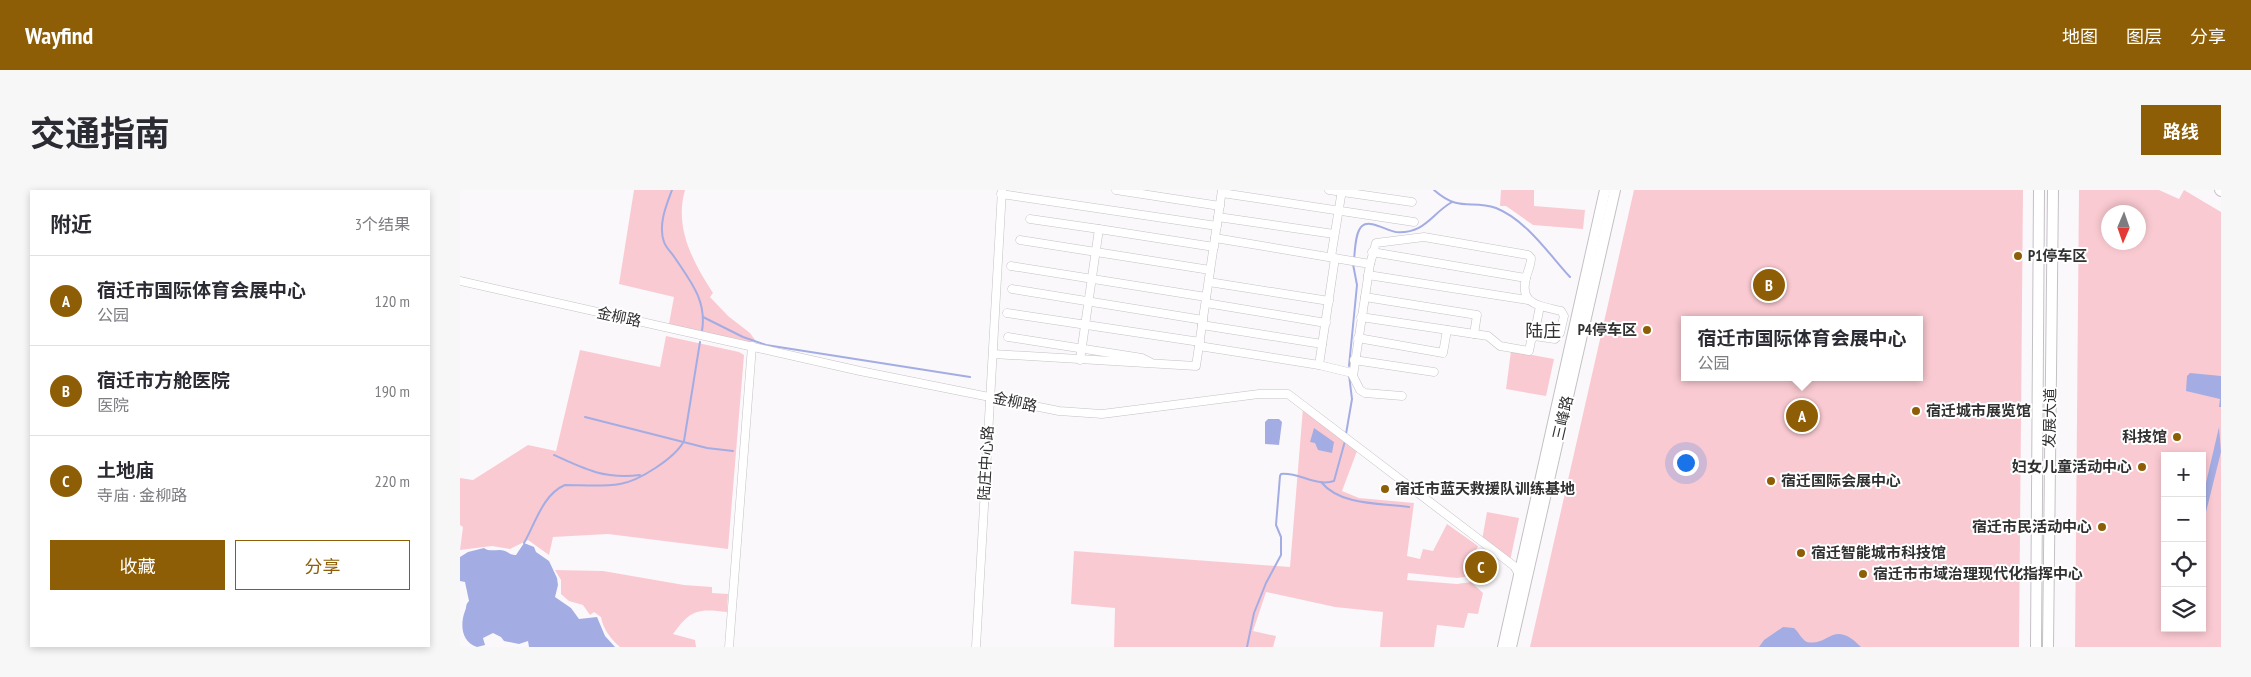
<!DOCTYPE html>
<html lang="zh">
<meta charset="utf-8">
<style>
:root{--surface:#fff;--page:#f7f7f7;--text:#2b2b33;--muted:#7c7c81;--line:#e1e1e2;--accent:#8d5e06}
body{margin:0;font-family:"PT Sans Narrow","Noto Sans SC",sans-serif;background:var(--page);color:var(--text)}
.controls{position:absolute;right:15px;bottom:15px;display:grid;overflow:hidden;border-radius:0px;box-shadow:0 2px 8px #0003}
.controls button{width:45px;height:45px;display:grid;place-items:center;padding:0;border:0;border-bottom:1px solid var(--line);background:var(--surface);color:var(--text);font:25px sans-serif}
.compass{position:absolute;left:1641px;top:15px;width:45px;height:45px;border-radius:50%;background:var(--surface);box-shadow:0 2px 8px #0003;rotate:182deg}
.you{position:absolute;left:1225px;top:272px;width:18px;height:18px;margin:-12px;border:4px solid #fff;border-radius:50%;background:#1a73e8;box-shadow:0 0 0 8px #1a73e833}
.badge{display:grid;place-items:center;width:32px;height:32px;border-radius:50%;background:var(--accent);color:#fff;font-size:16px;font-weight:700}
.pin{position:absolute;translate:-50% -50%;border:2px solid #fff;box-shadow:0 1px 5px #0006}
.popup{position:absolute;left:1221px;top:126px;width:242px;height:65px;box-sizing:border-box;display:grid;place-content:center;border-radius:0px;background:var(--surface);filter:drop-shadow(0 1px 4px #0005);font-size:16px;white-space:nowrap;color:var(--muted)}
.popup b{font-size:19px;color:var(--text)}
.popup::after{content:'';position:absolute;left:50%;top:100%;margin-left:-10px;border:10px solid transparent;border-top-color:var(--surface)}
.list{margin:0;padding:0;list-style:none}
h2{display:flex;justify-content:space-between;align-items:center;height:65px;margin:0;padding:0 20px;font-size:21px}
h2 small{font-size:16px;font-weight:400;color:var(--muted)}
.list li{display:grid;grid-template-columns:32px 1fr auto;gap:15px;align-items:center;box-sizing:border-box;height:90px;padding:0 20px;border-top:1px solid var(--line)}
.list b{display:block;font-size:19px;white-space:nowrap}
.list p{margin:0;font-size:16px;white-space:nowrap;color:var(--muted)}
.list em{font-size:16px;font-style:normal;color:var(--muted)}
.actions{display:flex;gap:10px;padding:15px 20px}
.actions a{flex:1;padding:11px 0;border:1px solid var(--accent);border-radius:0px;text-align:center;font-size:18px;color:var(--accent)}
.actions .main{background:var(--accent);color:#fff}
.icon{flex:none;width:28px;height:28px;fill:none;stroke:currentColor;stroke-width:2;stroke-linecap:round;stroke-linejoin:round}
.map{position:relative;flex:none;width:1761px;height:457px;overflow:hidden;border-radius:0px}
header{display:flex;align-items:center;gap:30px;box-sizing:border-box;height:70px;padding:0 25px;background:var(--accent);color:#fff}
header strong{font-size:24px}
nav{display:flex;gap:28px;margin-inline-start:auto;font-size:18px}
.intro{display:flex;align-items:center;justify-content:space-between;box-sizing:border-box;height:120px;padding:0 30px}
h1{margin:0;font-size:35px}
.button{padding:12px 22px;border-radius:0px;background:var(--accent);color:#fff;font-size:18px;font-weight:700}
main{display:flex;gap:30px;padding:0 30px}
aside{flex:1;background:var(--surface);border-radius:0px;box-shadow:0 2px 8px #0003}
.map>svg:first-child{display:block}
.green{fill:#facad2;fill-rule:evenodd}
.water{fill:#a3ade3}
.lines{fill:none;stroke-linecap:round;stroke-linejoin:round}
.stream{stroke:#a3ade3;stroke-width:2}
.minor-casing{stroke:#c4c1c5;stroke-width:9}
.major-casing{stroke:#c4c1c5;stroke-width:12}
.minor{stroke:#fff;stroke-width:8}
.major{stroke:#fff;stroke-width:10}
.poi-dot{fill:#8d5e06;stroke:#fff;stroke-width:2}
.labels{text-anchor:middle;stroke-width:4;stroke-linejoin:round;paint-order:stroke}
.poi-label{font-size:15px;font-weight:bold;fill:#323132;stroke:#fff;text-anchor:start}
.street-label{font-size:15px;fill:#323132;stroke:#fff}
.quarter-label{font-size:18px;fill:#323132;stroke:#fff}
</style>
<header>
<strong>Wayfind</strong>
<nav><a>地图</a><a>图层</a><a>分享</a></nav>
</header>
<div class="intro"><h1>交通指南</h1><a class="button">路线</a></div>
<main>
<aside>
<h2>附近<small>3个结果</small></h2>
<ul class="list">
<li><span class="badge">A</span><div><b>宿迁市国际体育会展中心</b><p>公园</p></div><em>120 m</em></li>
<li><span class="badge">B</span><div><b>宿迁市方舱医院</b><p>医院</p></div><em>190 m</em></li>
<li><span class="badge">C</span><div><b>土地庙</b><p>寺庙 · 金柳路</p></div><em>220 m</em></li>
</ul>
<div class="actions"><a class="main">收藏</a><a>分享</a></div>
</aside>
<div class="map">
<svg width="1761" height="457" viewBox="0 0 1761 457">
<rect width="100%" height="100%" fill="#fbf8fc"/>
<g class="green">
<path d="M174 0H225C214 38 233 72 253 103L250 107 268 126 290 143 295 150 292 153 209 134 214 107 159 94Z"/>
<polygon points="1041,0 1074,0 1074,16 1125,20 1123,39 1073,35 1046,16 1040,16"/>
<path d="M1174 0H1563L1559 457H1070ZM1224 130H1460V187H1224Z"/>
<path d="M1619 0H1699L1719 9 1724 0 1761 22V457H1615ZM1648 22H1678V52H1648ZM1705 266H1742V438H1705Z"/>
<polygon points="206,146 279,162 284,165 268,359 148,344 93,347 89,365 68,350 50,359 32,356 0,360 3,337 0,335 0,288 13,290 68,255 96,261 120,160 200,177"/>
<polygon points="1051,161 1094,169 1086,206 1046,199"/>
<polygon points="843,218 897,261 882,301 899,308 954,313 947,366 960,369 963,359 973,361 987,334 1018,356 1005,387 997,388 948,383 947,390 997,394 1011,392 1023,403 1018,424 1008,423 1004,438 977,435 974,457 920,457 923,422 875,417 806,402 793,441 816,446 813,457 654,457 655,418 611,414 614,361 830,377"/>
<polygon points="1027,322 1059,328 1050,371 1022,350"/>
<path d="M95 380 143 381 224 395 252 397V403L268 404 267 422C238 418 230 420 213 444L235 450 236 457H160C151 449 143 439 141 427L134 422 130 425 123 415 109 411 101 404V390Z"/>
</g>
<g class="water">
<polygon points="1730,183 1761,186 1761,217 1759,217 1760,209 1726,201 1727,186"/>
<polygon points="808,229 819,229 822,232 819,255 805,254 805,232"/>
<polygon points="1759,237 1761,262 1744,330 1742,329 1742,310"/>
<polygon points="854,238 874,252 872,263 858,260 855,253 850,252"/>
<path d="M64 353 74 357 76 362 89 371 97 388 98 395 95 407 111 418 119 429 137 427 145 446 155 457H69L68 451 59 454 44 451 41 447 33 443 23 448 25 455 17 457C1 452 0 434 5 421 7 417 5 415 9 411L5 392 0 391V367L8 362 24 358C31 363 38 358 45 361 50 363 50 365 56 365Z"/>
<path d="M1323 437 1334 438C1339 442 1341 449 1347 452 1369 457 1373 428 1401 457H1299L1304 450Z"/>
</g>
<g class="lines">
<g class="stream">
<path d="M212 0C206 16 198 35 204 52 206 58 212 63 215 68 231 92 247 111 242 141"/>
<path d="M974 0C1000 23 1011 9 1036 18 1066 30 1088 63 1110 87"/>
<path d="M894 70C895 61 895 42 902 36 910 29 927 41 936 42 965 44 971 24 992 12"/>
<polyline points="243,127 283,147 306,155 510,187"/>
<polyline points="889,176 897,95 893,74"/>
<polyline points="125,227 247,258 273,261"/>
<polyline points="886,244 892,209 889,185"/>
<path d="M94 265C126 280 145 289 180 285"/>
<path d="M861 292C881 316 920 313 949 317"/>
<path d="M64 353C75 334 83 304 105 295 123 295 142 297 160 294 179 291 215 268 224 251L240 152"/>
<path d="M787 457 794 423 806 393 821 365V347L816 335 820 286 821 284C839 282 857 297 874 291L885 251"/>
</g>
<defs>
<g id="minor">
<polyline points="656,0 760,16"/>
<polyline points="869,0 952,12"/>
<polyline points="762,3 954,32"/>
<polyline points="541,4 757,36"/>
<polyline points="758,27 874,44"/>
<polyline points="570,29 639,39"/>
<polyline points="755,48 910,74 893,186 900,200 905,203 942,206"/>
<polyline points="560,50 750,80"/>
<polyline points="912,62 1066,88"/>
<polyline points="871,67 882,0"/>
<polyline points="875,68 859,175 892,183"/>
<path d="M910 74 916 53 964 47 1068 65 1071 68C1071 75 1068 80 1066 88 1059 115 1080 116 1101 121L1104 126 1100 143 1095 149 1074 146 1080 116"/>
<polyline points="551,76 746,107"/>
<polyline points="908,85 1068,110"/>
<polyline points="0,91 400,181 599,221 642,224 799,204 828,204 1054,376 1059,384"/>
<polyline points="749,92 869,111"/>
<polyline points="552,99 743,130"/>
<polyline points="905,107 1017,125 1014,144"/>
<polyline points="746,113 866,133"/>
<polyline points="547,123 740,152"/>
<polyline points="901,127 1028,146 1040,156 1069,161 1071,151 1074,146"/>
<polyline points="742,135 862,154"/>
<polyline points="548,147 682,168 690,172"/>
<polyline points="898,148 983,163 987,140"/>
<polyline points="739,156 859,175"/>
<polyline points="533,164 736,176 762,0"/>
<polyline points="620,170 639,39 754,57"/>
<polyline points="894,170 974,182"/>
<polyline points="269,457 292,156"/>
<polyline points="516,457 542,0"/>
</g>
<g id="major">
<polyline points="1760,0 1761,1"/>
<polyline points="1043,457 1145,0"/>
<polyline points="1051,457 1155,0"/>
<polyline points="1576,457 1579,0"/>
<polyline points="1588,457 1593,0"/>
</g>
</defs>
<use href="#minor" class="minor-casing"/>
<use href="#major" class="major-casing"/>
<use href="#minor" class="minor"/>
<use href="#major" class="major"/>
</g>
<g class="poi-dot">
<circle cx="1558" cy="66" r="5"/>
<circle cx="1187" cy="140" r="5"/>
<circle cx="1456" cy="221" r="5"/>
<circle cx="1717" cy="247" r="5"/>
<circle cx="1682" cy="277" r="5"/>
<circle cx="1311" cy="291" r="5"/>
<circle cx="925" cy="299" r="5"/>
<circle cx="1642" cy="337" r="5"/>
<circle cx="1341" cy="363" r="5"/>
<circle cx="1403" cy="384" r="5"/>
</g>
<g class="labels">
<g class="poi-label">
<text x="1568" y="71">P1停车区</text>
<text x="1177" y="145" text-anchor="end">P4停车区</text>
<text x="1466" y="226">宿迁城市展览馆</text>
<text x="1707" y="252" text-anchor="end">科技馆</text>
<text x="1672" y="282" text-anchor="end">妇女儿童活动中心</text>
<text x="1321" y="296">宿迁国际会展中心</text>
<text x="935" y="304">宿迁市蓝天救援队训练基地</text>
<text x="1632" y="342" text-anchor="end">宿迁市民活动中心</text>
<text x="1351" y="368">宿迁智能城市科技馆</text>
<text x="1413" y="389">宿迁市市域治理现代化指挥中心</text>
</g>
<g class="street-label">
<text transform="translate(159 127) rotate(12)" y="5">金柳路</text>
<text transform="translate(555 212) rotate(12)" y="5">金柳路</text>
<text transform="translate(1103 228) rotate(-77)" y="5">三峰路</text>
<text transform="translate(1590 228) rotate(-89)" y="5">发展大道</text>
<text transform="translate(526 273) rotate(-87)" y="5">陆庄中心路</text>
</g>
<g class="quarter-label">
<text x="1083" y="147">陆庄</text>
</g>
</g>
</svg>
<div class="controls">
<button>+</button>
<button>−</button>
<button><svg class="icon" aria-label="locate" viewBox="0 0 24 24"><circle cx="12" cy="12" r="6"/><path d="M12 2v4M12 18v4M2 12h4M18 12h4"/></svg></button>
<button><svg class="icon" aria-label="layers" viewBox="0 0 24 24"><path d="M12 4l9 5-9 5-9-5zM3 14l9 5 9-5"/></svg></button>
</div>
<svg class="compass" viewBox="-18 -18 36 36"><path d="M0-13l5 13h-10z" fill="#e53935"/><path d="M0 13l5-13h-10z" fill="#7c7c81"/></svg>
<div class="you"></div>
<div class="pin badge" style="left:1342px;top:226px">A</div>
<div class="popup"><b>宿迁市国际体育会展中心</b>公园</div>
<div class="pin badge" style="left:1309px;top:95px">B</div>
<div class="pin badge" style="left:1021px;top:377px">C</div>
</div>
</main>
